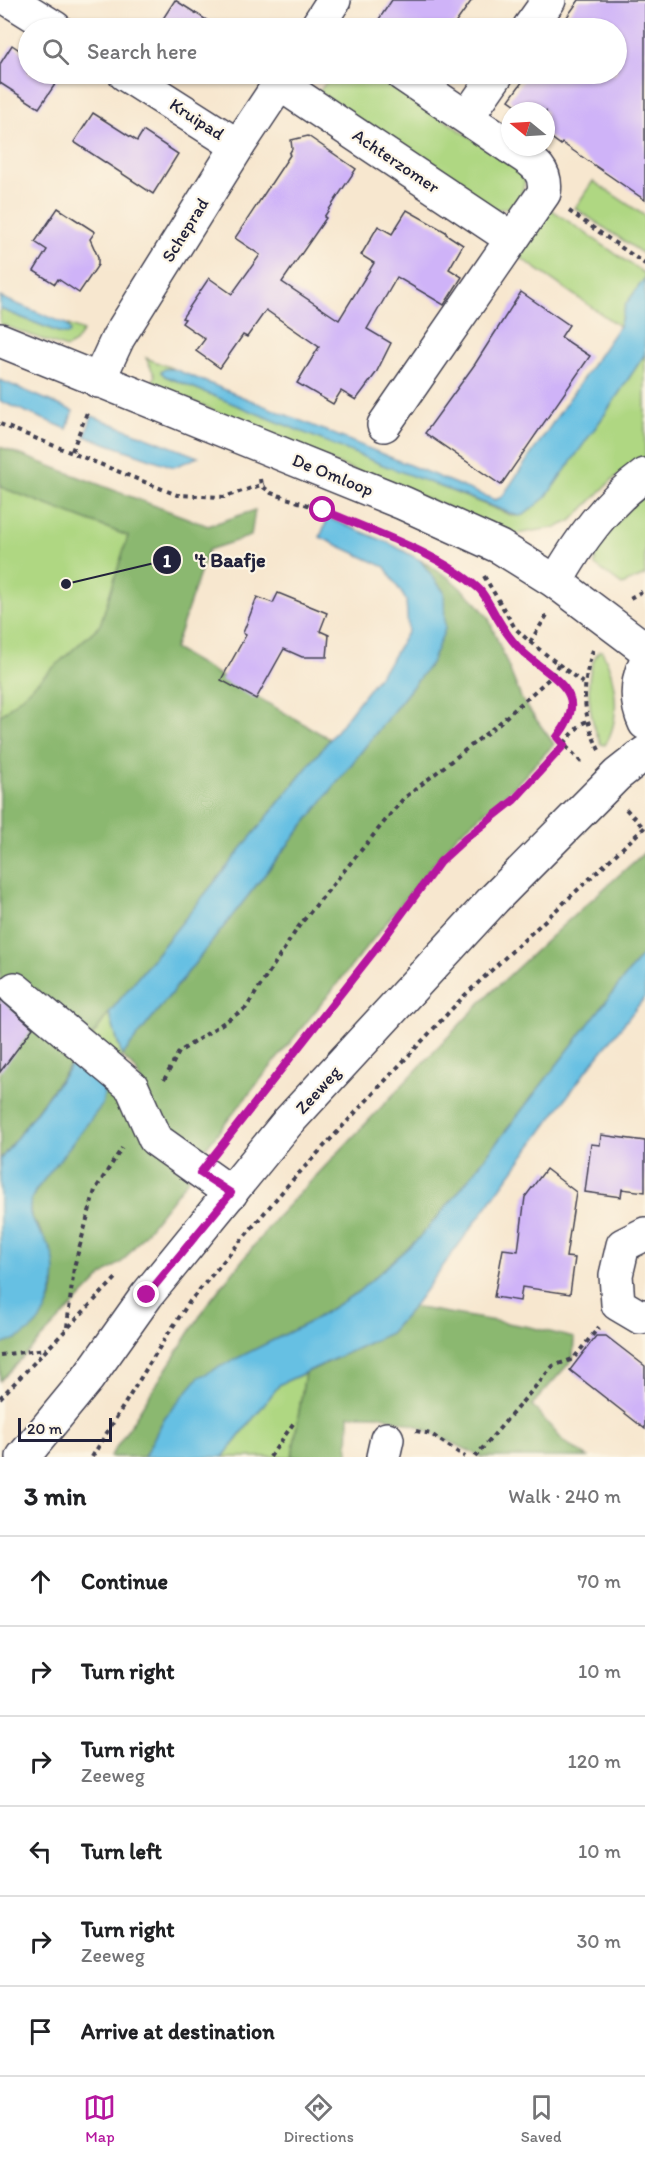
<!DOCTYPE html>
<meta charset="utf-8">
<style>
:root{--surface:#fff;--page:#f6f6f6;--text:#202124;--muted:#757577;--line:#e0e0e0;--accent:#b5179e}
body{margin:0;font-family:Itim,sans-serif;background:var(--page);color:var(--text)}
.compass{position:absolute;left:501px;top:102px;width:54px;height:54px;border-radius:50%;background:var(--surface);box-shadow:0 2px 4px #0004;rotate:288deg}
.scale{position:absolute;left:18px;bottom:15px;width:94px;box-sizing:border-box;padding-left:6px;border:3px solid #22223b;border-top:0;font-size:16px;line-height:21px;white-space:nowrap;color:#22223b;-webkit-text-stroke:4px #fcf5e5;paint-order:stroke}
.stop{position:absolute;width:18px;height:18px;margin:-14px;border:4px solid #b5179e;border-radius:50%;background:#fff}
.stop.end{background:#b5179e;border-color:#fff;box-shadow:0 2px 6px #0008}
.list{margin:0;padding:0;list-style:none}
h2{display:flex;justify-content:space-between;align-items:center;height:78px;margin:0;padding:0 24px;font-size:26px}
h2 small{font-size:20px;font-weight:400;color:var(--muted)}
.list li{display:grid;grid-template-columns:39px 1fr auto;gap:18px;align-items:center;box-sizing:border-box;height:90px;padding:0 24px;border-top:2px solid var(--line)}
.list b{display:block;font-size:22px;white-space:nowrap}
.list p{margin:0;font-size:20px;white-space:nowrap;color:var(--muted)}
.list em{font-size:20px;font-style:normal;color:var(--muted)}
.icon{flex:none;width:33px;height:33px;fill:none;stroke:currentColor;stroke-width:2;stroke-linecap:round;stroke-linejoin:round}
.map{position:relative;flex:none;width:645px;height:1457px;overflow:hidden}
.search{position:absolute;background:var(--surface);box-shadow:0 2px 4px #0004;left:18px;right:18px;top:18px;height:66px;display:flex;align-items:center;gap:15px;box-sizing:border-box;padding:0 21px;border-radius:33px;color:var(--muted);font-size:22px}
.sheet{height:618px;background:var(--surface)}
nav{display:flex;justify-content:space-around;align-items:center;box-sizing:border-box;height:84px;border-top:2px solid var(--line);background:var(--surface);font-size:16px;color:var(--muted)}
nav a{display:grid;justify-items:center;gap:3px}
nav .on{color:var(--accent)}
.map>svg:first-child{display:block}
.green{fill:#afd782;stroke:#687c5e;stroke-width:1.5}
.forest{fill:#8bb870;stroke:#566d56;stroke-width:1.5}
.water{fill:#66c0e3;stroke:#44718f;stroke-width:1.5}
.building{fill:#cfb3f8}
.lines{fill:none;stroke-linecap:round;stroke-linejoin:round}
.minor-casing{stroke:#424051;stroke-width:36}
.path{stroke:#424051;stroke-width:4;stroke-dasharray:4.5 4.5;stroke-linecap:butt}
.minor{stroke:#fff;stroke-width:33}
.route{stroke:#b5179e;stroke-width:8}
.labels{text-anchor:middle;stroke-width:4.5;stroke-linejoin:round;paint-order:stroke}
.street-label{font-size:18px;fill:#22223b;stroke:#fcf5e5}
.leader{fill:none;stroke:#22223b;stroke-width:2}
.callout-dot{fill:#22223b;stroke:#fcf5e5;stroke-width:2}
.mark-label{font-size:18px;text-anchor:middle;font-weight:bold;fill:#fff}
.callout-label{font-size:20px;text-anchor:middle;font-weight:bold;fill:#22223b;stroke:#fcf5e5;stroke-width:4.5;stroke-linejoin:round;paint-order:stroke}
</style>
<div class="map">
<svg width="645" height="1457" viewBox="0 0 645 1457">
<rect width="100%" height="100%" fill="#fcf5e5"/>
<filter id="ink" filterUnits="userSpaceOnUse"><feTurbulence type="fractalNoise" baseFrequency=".0167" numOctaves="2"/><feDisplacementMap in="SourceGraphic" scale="12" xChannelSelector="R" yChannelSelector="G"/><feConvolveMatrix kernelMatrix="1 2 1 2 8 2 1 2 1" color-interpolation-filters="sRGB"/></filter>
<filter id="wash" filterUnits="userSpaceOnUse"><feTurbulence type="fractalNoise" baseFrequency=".008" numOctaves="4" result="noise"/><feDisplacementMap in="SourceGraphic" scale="24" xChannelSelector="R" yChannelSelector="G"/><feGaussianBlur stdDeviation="1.35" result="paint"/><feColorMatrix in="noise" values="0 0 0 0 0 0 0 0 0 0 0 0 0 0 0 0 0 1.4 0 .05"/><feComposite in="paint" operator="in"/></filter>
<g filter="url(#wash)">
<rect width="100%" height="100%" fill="#f7e7cf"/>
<g class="green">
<path d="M332 74H377L517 169 525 181C520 203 513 211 490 209L319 92Z"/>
<polygon points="593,181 645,216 645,255 575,208"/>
<polygon points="549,208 645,274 645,278 626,304 619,326 518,256"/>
<polygon points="0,309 63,334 69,328 66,324 83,331 75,343 66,348 0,324"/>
<polygon points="645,354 645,458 613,479 571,521 557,527 516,534 272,438 152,382 155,376 146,358 174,369 165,369 161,372 165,376 513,516 524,515 545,497 605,414"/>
<polygon points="0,469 151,526 114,642 0,791"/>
<polygon points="645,491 645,575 622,585 595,565 596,544"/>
<path d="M599 651H602C616 677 622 718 605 745L601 744C589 720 582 673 599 651Z"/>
<polygon points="109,1013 122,1056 101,1080 82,1061 73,1063"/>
<polygon points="305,1373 292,1457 223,1457 280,1384"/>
</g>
<g class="forest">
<polygon points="0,447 208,526 255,510 251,536 208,550 174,649 330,739 109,1013 0,1160 0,716 100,625 128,536 0,487"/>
<polygon points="420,560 448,577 475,601 488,617 522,700 554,744 514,787 455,837 200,1155 159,1128 136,1070 122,1056 431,663 444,592"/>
<polygon points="645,852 645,951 453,1199 420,1237 358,1292 310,1322 218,1368 165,1417 144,1457 110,1457 209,1302 276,1218 484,999 561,927"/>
<path d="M101 1080 128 1094 189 1178 123 1261 103 1275 0 1381V1345C27 1334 57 1308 54 1275 53 1264 48 1250 44 1239 39 1224 27 1218 30 1201Z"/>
<polygon points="413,1307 530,1327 574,1338 573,1359 532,1405 564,1442 588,1457 482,1457 417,1426 378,1415 349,1415 348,1456 292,1457 305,1373 390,1333"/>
</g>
<g class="water">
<polygon points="645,278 645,354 605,414 546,497 524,515 518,516 383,465 165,376 161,372 165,369 174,369 495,500 502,497 619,326 626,304"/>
<polygon points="0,297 66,324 70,331 69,334 63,334 0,309"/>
<polygon points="0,380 73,411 67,429 0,401"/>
<polygon points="92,416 198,457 174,467 85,436"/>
<polygon points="328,518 389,543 420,560 444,592 445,629 431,663 122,1056 109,1013 330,739 391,660 408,631 406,600 385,567 320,537"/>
<polygon points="645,951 645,997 583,1075 413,1307 390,1333 280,1384 223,1457 144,1457 165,1417 199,1377 310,1322 358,1292 420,1237 453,1199"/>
<path d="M82 1061C96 1075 109 1083 102 1105L36 1190C19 1219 41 1226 51 1251 61 1274 49 1317 29 1331 21 1338 10 1342 0 1345V1160L73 1063Z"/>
</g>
<g id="blocks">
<g class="building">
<polygon points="175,0 219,28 157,28"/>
<polygon points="392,0 472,0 452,28 393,28 379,19"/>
<polygon points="579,0 645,0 645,200 562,143 561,145 546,134 546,111 525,111 509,100 528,74 616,74 616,28 559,28"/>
<polygon points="12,45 28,56 28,74 62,74 39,108 0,83 0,64"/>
<polygon points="93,113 137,141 143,131 178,154 153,194 74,142"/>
<polygon points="308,136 356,169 324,217 326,218 282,282 339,320 374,263 361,255 378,226 392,234 407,210 446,232 446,234 463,245 449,269 462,277 444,305 397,277 367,329 391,343 376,373 356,400 341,391 333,404 297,383 319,347 266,310 247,337 243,335 220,368 196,351 205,339 182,323 185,319 182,318 209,278 232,294 260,255 235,238 290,155 289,154 292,149 291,140"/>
<polygon points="58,208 95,232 90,239 98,257 98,265 79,293 58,279 55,284 34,271 47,250 35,242"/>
<polygon points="521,292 569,325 561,337 590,356 501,485 425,433 475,364"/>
<polygon points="278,593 327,613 320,631 329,635 327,657 302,657 284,649 256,699 221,680 246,635 243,633 257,597 273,603"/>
<polygon points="0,999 33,1028 0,1072"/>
<polygon points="601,1135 645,1141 645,1192 622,1189 621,1197 585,1192 591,1144 600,1145"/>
<polygon points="546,1169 576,1192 566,1257 575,1258 570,1294 522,1287 520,1301 494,1297 503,1249 518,1251 525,1197"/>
<polygon points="596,1336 606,1336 645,1366 645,1429 570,1370"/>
</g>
</g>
</g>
<g filter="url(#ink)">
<use href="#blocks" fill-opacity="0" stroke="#424051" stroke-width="1.5"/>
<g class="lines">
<defs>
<g id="minor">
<polyline points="10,0 55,28"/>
<polyline points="316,28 334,0"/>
<polyline points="529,28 549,0"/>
<polyline points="125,74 238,146"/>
<polyline points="402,74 510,147"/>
<polyline points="280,84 512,239"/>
<polyline points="467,117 497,74"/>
<polyline points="0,340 403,503 500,547 556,582 645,649"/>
<polyline points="98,381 118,338 238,146 286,74"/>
<path d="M384 425 544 193C548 167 529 160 510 147"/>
<path d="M556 582C579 541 606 503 645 475"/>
<path d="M645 664C636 683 636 704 645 723"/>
<polyline points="15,989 132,1087 155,1139 231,1193"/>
<polyline points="645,1234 623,1245 616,1275 618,1304 640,1317 645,1316"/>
<polyline points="23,1457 88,1378 147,1295 288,1122 494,899 617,775 645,753"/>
<polyline points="383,1457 387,1439"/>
</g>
</defs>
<use href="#minor" class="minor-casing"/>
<g class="path">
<polyline points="569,211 645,264"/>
<polyline points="0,424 177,495 224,497 264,484"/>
<polyline points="72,451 88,410"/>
<polyline points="260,479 261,485 271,493 323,510 440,561 480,589 503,628 519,648 566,688 572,699 570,715 565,727 557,737 584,765"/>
<polyline points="484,576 515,628 530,642 584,684"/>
<polyline points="630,598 645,590"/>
<polyline points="530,642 547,615"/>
<path d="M593 650C581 686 582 716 599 750"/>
<polyline points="626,809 645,829"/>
<polyline points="164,1080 179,1052 246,1008 299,926 403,799 497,725 552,676 559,663"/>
<polyline points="221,1146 382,941 440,862 465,839 514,800 581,724 587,721"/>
<polyline points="67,1327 74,1267 95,1190 122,1148"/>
<polyline points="0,1355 46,1349"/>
<polyline points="0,1398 118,1276"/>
<polyline points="416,1431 431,1434 465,1457"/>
<polyline points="92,1457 164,1340 190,1301 287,1186 464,996 645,827"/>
<polyline points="270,1457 295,1421"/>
<polyline points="475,1457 553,1366 573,1359 599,1327"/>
</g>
<use href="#minor" class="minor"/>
</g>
</g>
<g class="lines" filter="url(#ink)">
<path class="route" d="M147 1295 231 1193 200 1173 382 941 440 862 465 839 514 800 564 745 557 737C595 690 548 678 520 649 508 637 499 622 491 607 487 601 484 593 478 588 439 553 371 531 323 510"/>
</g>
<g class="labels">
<g class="street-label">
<text transform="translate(197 119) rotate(33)" y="6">Kruipad</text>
<text transform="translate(396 161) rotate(34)" y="6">Achterzomer</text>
<text transform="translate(185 230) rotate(-58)" y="6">Scheprad</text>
<text transform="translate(333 475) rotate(22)" y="6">De Omloop</text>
<text transform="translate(318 1090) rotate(-48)" y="6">Zeeweg</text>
</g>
</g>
<path class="leader" d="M66 584L167 560"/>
<g class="callout-dot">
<circle cx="66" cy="584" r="6"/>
<circle cx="167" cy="560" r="15"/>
</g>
<g class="mark-label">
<text x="167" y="567">1</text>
</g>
<g class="callout-label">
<text x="230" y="567">'t Baafje</text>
</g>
</svg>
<svg class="compass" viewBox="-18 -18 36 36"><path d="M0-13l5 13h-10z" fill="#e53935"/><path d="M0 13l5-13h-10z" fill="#757577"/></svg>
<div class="scale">20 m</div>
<div class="stop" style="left:323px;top:510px"></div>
<div class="stop end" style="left:147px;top:1295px"></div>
<div class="search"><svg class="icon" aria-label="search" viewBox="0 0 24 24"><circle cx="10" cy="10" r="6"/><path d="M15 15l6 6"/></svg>Search here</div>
</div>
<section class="sheet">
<h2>3 min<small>Walk · 240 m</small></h2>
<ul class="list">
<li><svg class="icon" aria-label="ahead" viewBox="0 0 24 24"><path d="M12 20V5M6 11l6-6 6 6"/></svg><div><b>Continue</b></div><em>70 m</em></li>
<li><svg class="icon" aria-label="right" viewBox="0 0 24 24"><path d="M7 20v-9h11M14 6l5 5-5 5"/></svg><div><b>Turn right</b></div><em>10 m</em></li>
<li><svg class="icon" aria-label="right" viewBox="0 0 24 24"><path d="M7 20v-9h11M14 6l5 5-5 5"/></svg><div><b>Turn right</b><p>Zeeweg</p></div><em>120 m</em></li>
<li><svg class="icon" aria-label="left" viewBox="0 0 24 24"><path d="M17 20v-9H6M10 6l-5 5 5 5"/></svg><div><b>Turn left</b></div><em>10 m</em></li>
<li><svg class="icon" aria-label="right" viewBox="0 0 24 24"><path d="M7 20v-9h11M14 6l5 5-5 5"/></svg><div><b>Turn right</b><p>Zeeweg</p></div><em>30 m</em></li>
<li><svg class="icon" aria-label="arrive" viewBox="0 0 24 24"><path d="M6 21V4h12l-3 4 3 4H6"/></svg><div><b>Arrive at destination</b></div></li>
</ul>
</section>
<nav>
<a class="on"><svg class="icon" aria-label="map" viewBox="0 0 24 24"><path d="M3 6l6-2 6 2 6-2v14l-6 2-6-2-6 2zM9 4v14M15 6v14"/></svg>Map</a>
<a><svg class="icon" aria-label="directions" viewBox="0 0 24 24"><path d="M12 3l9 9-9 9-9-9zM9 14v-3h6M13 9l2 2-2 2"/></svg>Directions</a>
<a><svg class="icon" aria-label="saved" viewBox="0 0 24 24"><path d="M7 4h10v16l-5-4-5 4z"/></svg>Saved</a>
</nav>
